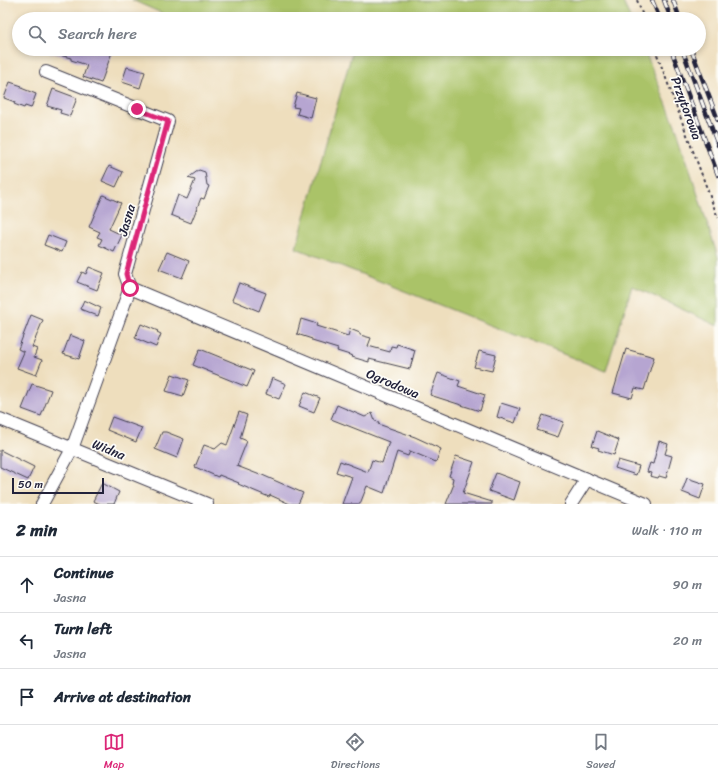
<!DOCTYPE html>
<meta charset="utf-8">
<style>
:root{--surface:#fff;--page:#f6f6f7;--text:#1f2937;--muted:#747a83;--line:#e0e1e3;--accent:#db2777}
body{margin:0;font-family:Sriracha,sans-serif;background:var(--page);color:var(--text)}
.scale{position:absolute;left:12px;bottom:10px;width:92px;box-sizing:border-box;padding-left:4px;border:2px solid #22223b;border-top:0;font-size:11px;line-height:14px;white-space:nowrap;color:#22223b;-webkit-text-stroke:3px #fdfcf7;paint-order:stroke}
.stop{position:absolute;width:12px;height:12px;margin:-9px;border:3px solid #db2777;border-radius:50%;background:#fff}
.stop.end{background:#db2777;border-color:#fff;box-shadow:0 1px 4px #0008}
.list{margin:0;padding:0;list-style:none}
h2{display:flex;justify-content:space-between;align-items:center;height:52px;margin:0;padding:0 16px;font-size:17px}
h2 small{font-size:13px;font-weight:400;color:var(--muted)}
.list li{display:grid;grid-template-columns:26px 1fr auto;gap:12px;align-items:center;box-sizing:border-box;height:56px;padding:0 16px;border-top:1px solid var(--line)}
.list b{display:block;font-size:15px;white-space:nowrap}
.list p{margin:0;font-size:13px;white-space:nowrap;color:var(--muted)}
.list em{font-size:13px;font-style:normal;color:var(--muted)}
.icon{flex:none;width:22px;height:22px;fill:none;stroke:currentColor;stroke-width:2;stroke-linecap:round;stroke-linejoin:round}
.map{position:relative;flex:none;width:718px;height:504px;overflow:hidden}
.search{position:absolute;background:var(--surface);box-shadow:0 2px 6px #0003;left:12px;right:12px;top:12px;height:44px;display:flex;align-items:center;gap:10px;box-sizing:border-box;padding:0 14px;border-radius:22px;color:var(--muted);font-size:15px}
.sheet{height:220px;background:var(--surface)}
nav{display:flex;justify-content:space-around;align-items:center;box-sizing:border-box;height:56px;border-top:1px solid var(--line);background:var(--surface);font-size:11px;color:var(--muted)}
nav a{display:grid;justify-items:center;gap:2px}
nav .on{color:var(--accent)}
.map>svg:first-child{display:block}
.green{fill:#aac368;stroke:#667252}
.building{fill:#b6a5d1}
.lines{fill:none;stroke-linecap:round;stroke-linejoin:round}
.street-casing{stroke:#413e4e;stroke-width:14}
.path{stroke:#413e4e;stroke-width:2;stroke-dasharray:3 3;stroke-linecap:butt}
.street{stroke:#fff;stroke-width:12}
.rail-casing{stroke:#22223b;stroke-width:4.5}
.rail{stroke:#fdfcf7;stroke-width:3;stroke-dasharray:9;stroke-linecap:butt}
.route{stroke:#db2777;stroke-width:5}
.labels{text-anchor:middle;stroke-width:3.5;stroke-linejoin:round;paint-order:stroke}
.street-label{font-size:13px;fill:#22223b;stroke:#fdfcf7}
</style>
<div class="map">
<svg width="718" height="504" viewBox="0 0 718 504">
<rect width="100%" height="100%" fill="#fdfcf7"/>
<filter id="ink" filterUnits="userSpaceOnUse"><feTurbulence type="fractalNoise" baseFrequency=".025" numOctaves="2"/><feDisplacementMap in="SourceGraphic" scale="8" xChannelSelector="R" yChannelSelector="G"/><feConvolveMatrix kernelMatrix="1 2 1 2 8 2 1 2 1" color-interpolation-filters="sRGB"/></filter>
<filter id="wash" filterUnits="userSpaceOnUse"><feTurbulence type="fractalNoise" baseFrequency=".012" numOctaves="4" result="noise"/><feDisplacementMap in="SourceGraphic" scale="16" xChannelSelector="R" yChannelSelector="G"/><feGaussianBlur stdDeviation="0.9" result="paint"/><feColorMatrix in="noise" values="0 0 0 0 0 0 0 0 0 0 0 0 0 0 0 0 0 1.4 0 .05"/><feComposite in="paint" operator="in"/></filter>
<g filter="url(#wash)">
<rect width="100%" height="100%" fill="#eedebd"/>
<g class="green">
<polygon points="132,0 622,0 631,19 175,19"/>
<polygon points="341,49 644,49 677,130 718,257 718,326 632,286 606,371 296,248 352,53"/>
</g>
<g id="blocks">
<g class="building">
<polygon points="49,49 104,49 112,52 101,83 83,77 87,65 71,60 71,58 48,52"/>
<polygon points="127,67 145,72 140,88 122,82"/>
<polygon points="10,82 22,86 21,88 36,94 31,108 25,106 24,108 14,104 15,102 4,98"/>
<polygon points="53,89 77,98 70,116 60,113 61,110 47,106"/>
<polygon points="297,93 316,98 311,118 297,114 299,108 293,107"/>
<polygon points="109,166 123,172 116,187 102,181"/>
<polygon points="199,170 205,172 207,185 209,186 204,199 201,198 191,223 171,215 178,195 187,199 195,180 188,178"/>
<polygon points="103,195 121,203 109,229 122,235 114,252 99,245 102,239 97,237 100,232 89,227"/>
<polygon points="48,235 66,242 62,252 44,245"/>
<polygon points="167,252 189,261 182,278 159,269"/>
<polygon points="89,267 104,273 97,290 77,282 82,272 86,274"/>
<polygon points="239,283 266,293 259,311 232,300"/>
<polygon points="84,300 101,308 98,316 80,309"/>
<polygon points="31,315 43,320 32,347 37,349 34,357 42,360 36,375 17,368 24,352 18,349"/>
<polygon points="301,319 317,324 316,326 348,336 350,329 360,333 360,335 371,338 368,346 390,352 391,346 396,347 397,344 415,350 410,369 369,359 369,362 352,357 353,356 337,351 338,349 312,341 312,339 297,334"/>
<polygon points="141,324 158,331 157,332 161,334 156,347 135,338"/>
<polygon points="70,335 85,341 79,359 63,354"/>
<polygon points="200,349 254,371 247,387 193,365"/>
<polygon points="626,349 654,357 644,390 635,388 632,398 613,393"/>
<polygon points="479,351 496,355 492,371 474,367"/>
<polygon points="438,373 460,381 458,386 485,395 480,411 430,395"/>
<polygon points="172,374 189,380 183,396 166,391"/>
<polygon points="272,378 286,384 279,399 266,394"/>
<polygon points="32,384 51,390 41,416 22,409"/>
<polygon points="305,392 320,398 314,412 299,406"/>
<polygon points="501,403 520,409 515,423 497,417"/>
<polygon points="337,405 365,417 372,413 375,421 379,422 378,424 415,437 441,449 436,462 410,451 408,456 397,452 384,493 367,486 360,504 342,504 352,477 336,472 340,461 368,472 372,460 382,463 389,442 331,419"/>
<polygon points="239,412 247,415 240,438 247,441 237,466 260,475 260,474 303,493 298,504 290,504 270,495 269,497 238,484 239,483 219,475 218,477 195,467 204,445 215,449 222,443 227,445"/>
<polygon points="543,415 564,422 558,437 537,430"/>
<polygon points="112,417 142,428 136,442 107,430"/>
<polygon points="597,431 619,440 614,455 598,450 599,448 592,446"/>
<polygon points="162,432 166,432 184,439 177,458 155,449"/>
<polygon points="659,441 668,444 665,454 672,456 666,478 659,476 658,478 650,476 651,473 647,472 650,463 653,464"/>
<polygon points="0,450 34,467 28,480 0,467"/>
<polygon points="456,456 474,462 463,493 492,502 492,504 446,504 454,484 452,483 453,478 449,476"/>
<polygon points="618,460 639,466 636,475 615,468"/>
<polygon points="496,473 520,482 514,500 489,491"/>
<polygon points="687,478 705,484 700,499 682,492"/>
<polygon points="102,483 119,492 114,504 100,504 93,501"/>
</g>
</g>
</g>
<g filter="url(#ink)">
<use href="#blocks" fill-opacity="0" stroke="#413e4e" stroke-width="1"/>
<g class="lines">
<defs>
<g id="street">
<polyline points="130,288 646,504"/>
<polyline points="0,419 207,504"/>
<polyline points="42,504 72,449 130,288 125,274 168,121 46,72"/>
<polyline points="571,504 587,479"/>
</g>
</defs>
<use href="#street" class="street-casing"/>
<g class="path">
<polyline points="637,0 644,19"/>
<polyline points="655,49 718,218"/>
</g>
<use href="#street" class="street"/>
<defs>
<g id="rail">
<polyline points="652,0 660,19"/>
<polyline points="664,0 671,19"/>
<polyline points="673,0 680,19"/>
<polyline points="671,49 718,175"/>
<polyline points="682,49 718,145"/>
<polyline points="691,49 718,120"/>
</g>
</defs>
<use href="#rail" class="rail-casing"/>
<use href="#rail" class="rail"/>
</g>
</g>
<g class="lines" filter="url(#ink)">
<polyline class="route" points="130,288 126,274 168,121 137,109"/>
</g>
<g class="labels">
<g class="street-label">
<text transform="translate(687 108) rotate(70)" y="5">Przytorowa</text>
<text transform="translate(126 220) rotate(-74)" y="5">Jasna</text>
<text transform="translate(393 383) rotate(23)" y="5">Ogrodowa</text>
<text transform="translate(109 449) rotate(22)" y="5">Widna</text>
</g>
</g>
</svg>
<div class="scale">50 m</div>
<div class="stop" style="left:130px;top:288px"></div>
<div class="stop end" style="left:137px;top:109px"></div>
<div class="search"><svg class="icon" aria-label="search" viewBox="0 0 24 24"><circle cx="10" cy="10" r="6"/><path d="M15 15l6 6"/></svg>Search here</div>
</div>
<section class="sheet">
<h2>2 min<small>Walk · 110 m</small></h2>
<ul class="list">
<li><svg class="icon" aria-label="ahead" viewBox="0 0 24 24"><path d="M12 20V5M6 11l6-6 6 6"/></svg><div><b>Continue</b><p>Jasna</p></div><em>90 m</em></li>
<li><svg class="icon" aria-label="left" viewBox="0 0 24 24"><path d="M17 20v-9H6M10 6l-5 5 5 5"/></svg><div><b>Turn left</b><p>Jasna</p></div><em>20 m</em></li>
<li><svg class="icon" aria-label="arrive" viewBox="0 0 24 24"><path d="M6 21V4h12l-3 4 3 4H6"/></svg><div><b>Arrive at destination</b></div></li>
</ul>
</section>
<nav>
<a class="on"><svg class="icon" aria-label="map" viewBox="0 0 24 24"><path d="M3 6l6-2 6 2 6-2v14l-6 2-6-2-6 2zM9 4v14M15 6v14"/></svg>Map</a>
<a><svg class="icon" aria-label="directions" viewBox="0 0 24 24"><path d="M12 3l9 9-9 9-9-9zM9 14v-3h6M13 9l2 2-2 2"/></svg>Directions</a>
<a><svg class="icon" aria-label="saved" viewBox="0 0 24 24"><path d="M7 4h10v16l-5-4-5 4z"/></svg>Saved</a>
</nav>
